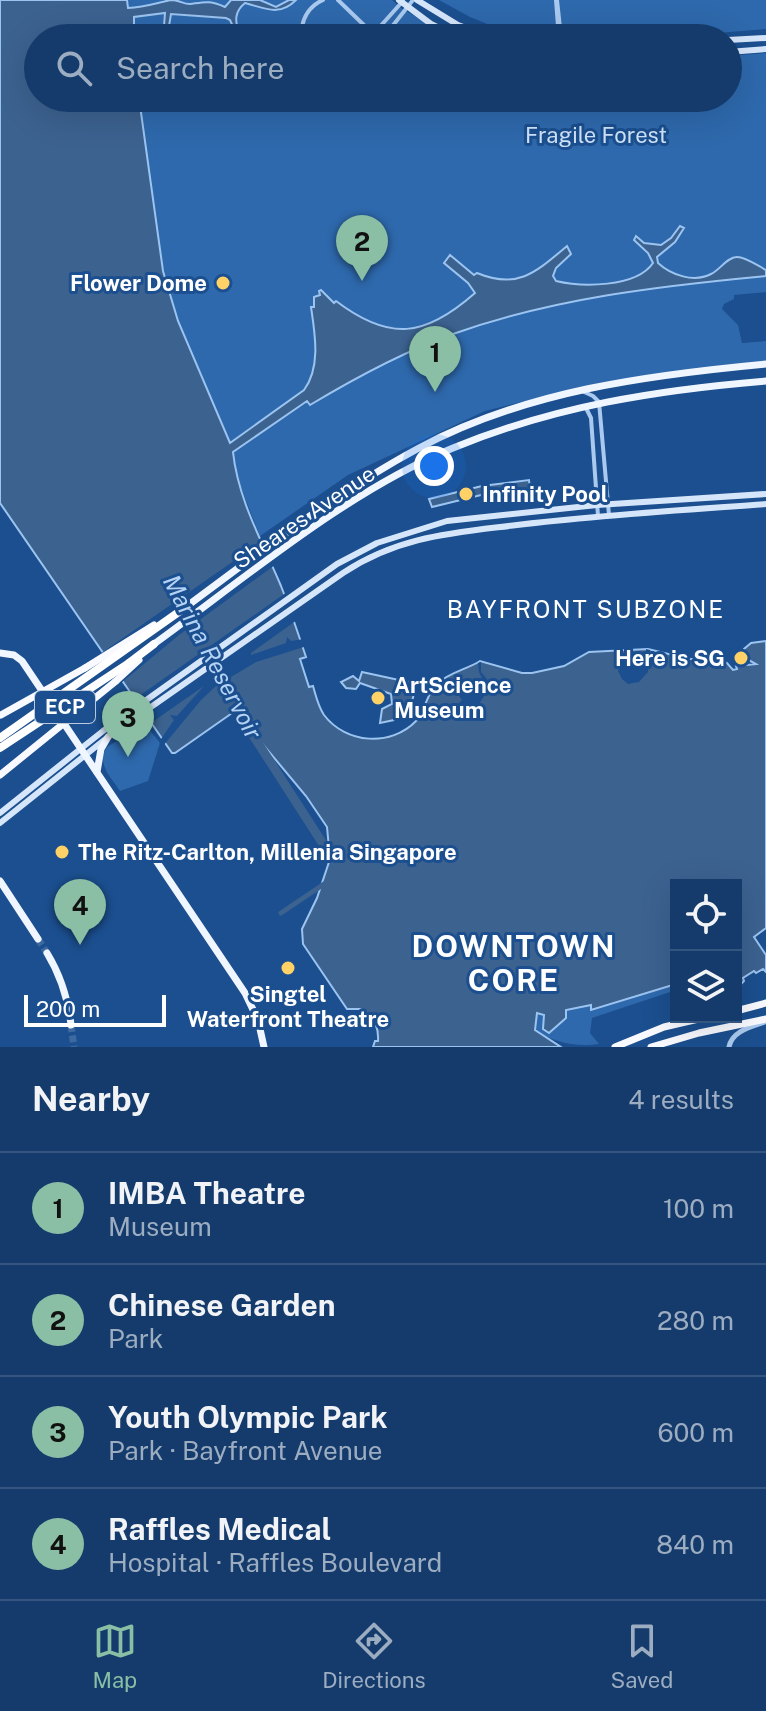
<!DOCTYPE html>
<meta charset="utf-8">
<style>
:root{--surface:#143b6b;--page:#214673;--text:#f1f3f6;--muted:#9dadc1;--line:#33557e;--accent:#8abfa5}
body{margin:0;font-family:"Public Sans",sans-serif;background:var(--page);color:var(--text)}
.controls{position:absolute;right:24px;bottom:24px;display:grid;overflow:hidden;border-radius:0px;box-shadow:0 8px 32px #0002}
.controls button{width:72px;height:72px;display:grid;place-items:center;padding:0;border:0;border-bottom:2px solid var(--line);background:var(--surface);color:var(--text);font:40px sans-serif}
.scale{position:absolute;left:24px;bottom:20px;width:142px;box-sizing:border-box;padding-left:8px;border:4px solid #fff;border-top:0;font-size:22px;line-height:28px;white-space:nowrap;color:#fff;-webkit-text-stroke:6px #1b4f8f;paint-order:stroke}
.you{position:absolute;left:434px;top:466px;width:28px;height:28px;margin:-20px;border:6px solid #fff;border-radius:50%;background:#1a73e8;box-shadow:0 0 0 12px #1a73e833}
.badge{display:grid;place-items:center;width:52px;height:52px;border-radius:50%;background:var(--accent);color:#111;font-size:26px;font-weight:700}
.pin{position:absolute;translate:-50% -66px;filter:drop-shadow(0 2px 4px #0008)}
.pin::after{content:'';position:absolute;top:42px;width:28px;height:24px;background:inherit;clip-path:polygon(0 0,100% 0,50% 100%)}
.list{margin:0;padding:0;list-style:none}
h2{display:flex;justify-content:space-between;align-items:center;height:104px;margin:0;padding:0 32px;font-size:34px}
h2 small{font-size:26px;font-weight:400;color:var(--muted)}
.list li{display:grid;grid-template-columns:52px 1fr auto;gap:24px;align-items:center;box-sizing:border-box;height:112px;padding:0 32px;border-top:2px solid var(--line)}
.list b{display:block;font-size:30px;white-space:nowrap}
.list p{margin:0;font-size:26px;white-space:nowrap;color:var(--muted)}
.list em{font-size:26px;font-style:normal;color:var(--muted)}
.icon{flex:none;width:44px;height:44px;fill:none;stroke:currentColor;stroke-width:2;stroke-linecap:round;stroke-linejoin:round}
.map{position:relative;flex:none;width:766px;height:1047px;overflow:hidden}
.search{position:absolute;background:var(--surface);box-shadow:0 8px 32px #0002;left:24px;right:24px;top:24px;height:88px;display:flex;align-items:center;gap:20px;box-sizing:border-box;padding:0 28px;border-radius:44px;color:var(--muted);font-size:30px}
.sheet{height:552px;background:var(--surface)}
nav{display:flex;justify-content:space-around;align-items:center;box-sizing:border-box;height:112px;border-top:2px solid var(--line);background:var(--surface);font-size:22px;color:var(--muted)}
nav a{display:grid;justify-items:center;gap:4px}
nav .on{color:var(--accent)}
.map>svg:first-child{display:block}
.green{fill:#2e69ad}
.water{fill:#3c6290;stroke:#9cc4f0;stroke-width:2}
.pier{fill:#1b4f8f}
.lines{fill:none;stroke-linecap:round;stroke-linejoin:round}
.canal{stroke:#3c6290;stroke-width:5}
.river{stroke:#3c6290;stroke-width:9}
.primary-tunnel{stroke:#3d69a0;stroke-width:7;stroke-dasharray:7 3.5;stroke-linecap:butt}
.minor{stroke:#a9c9ee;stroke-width:4}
.tertiary{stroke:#a9c9ee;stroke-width:5}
.secondary{stroke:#d6e6fa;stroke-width:6}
.primary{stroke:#f0f6ff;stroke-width:7}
.trunk{stroke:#f8faff;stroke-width:7}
.motorway{stroke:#fff;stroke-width:8}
.trunk-bridge{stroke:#f8faff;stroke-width:7}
.motorway-bridge{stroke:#fff;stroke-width:8}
.poi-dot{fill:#ffd166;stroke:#1b4f8f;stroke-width:3}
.labels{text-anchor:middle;stroke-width:6;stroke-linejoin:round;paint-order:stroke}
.shield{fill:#1b4f8f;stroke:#bbcadd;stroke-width:2}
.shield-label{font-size:20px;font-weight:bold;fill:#fff}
.park-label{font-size:22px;fill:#cfe3fa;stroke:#1b4f8f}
.poi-label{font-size:22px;font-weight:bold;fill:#fff;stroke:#1b4f8f;text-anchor:start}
.street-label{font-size:22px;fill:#fff;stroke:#1b4f8f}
.neighbourhood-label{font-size:24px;letter-spacing:2px;fill:#fff;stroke:#1b4f8f}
.water-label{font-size:24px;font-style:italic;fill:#b5d3f5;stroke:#1b4f8f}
.district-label{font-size:30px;font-weight:bold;letter-spacing:2px;fill:#fff;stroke:#1b4f8f}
</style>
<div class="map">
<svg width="766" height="1047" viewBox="0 0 766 1047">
<rect width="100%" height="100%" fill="#1b4f8f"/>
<g class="green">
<polygon points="127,0 392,0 401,8 453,38 134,38 135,23 127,8"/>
<polygon points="439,0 766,0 766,29 653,38 539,38 502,30 470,17"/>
<polygon points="766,53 766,292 734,295 734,299 724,304 722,309 738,325 742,343 766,341 766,362 603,382 485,411 348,475 260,536 235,473 233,452 178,321 163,271 139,98 728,98 728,56"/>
<path d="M145 724 160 743 148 781 120 791C111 777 96 764 107 747Z"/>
<path d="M676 984V990L592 1018 590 1033 599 1044C575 1047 555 1043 535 1030L537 1013 544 1014 591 1005V1010Z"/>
</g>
<g class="water">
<path d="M0 0H127L128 8C145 7 156 3 171 0 179 0 183 4 190 4 205 2 210 0 225 7L231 0H260L276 7 289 0H296C279 17 265 8 245 3 234 12 235 21 239 33H236L230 20 226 18 171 14 167 38H151V27L164 26 165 13 134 17V38H38V98H139L163 271 178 321 230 443 304 390C321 367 315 334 311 307H314V297L320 295 319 291 321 290 334 303 336 301C390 342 425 337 475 293L468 283 444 263 450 255 474 275 477 273C518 290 536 272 567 246L571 254 556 268 553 276 556 281C581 287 636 288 653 263L648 253 634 240 636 236 644 243 661 245 671 238 680 226 684 228 675 242 657 257 658 263C671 275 694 283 711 274 720 270 727 257 737 257 746 257 758 266 766 270V276C660 286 554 298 453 334 403 352 355 378 310 405L307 401 233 452C238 500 263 543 281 586 290 609 298 633 306 657L300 659 309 687 313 686C316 696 318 706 324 715 346 744 391 747 416 721 426 710 426 694 437 684 449 672 466 670 480 661L522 673H532L564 666 589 652 648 649 689 659H717L727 663 733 670 737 669 736 666 756 664 745 658 744 649 751 643 766 641V928L754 937 766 955V972L763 969 756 973 754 971 743 978 744 981 742 983 736 977V885H676V984L591 1010V1005L566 1010V1018L549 1033 543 1029 544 1015 537 1013 535 1030 561 1047H373L375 1041H378C379 1026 373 1015 360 1009H347L303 944 302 929 317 898 330 859 327 827 306 796 235 711 175 753H172L0 503Z"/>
<polygon points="529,480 530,489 481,495 432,507 429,499 482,486"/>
<polygon points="362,672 408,682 417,680 412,702 407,704 412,704 394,720 380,723 382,709 392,704 391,694 360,683 356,689 346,688 341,682 353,676 359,681"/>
</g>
<g class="pier">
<polygon points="264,540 275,565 179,635 121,683 100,654"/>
<polygon points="287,592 297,620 251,653 251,655 286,643 287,637 291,641 304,639 307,646 256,662 216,686 201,700 163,746 159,742 174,720 170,715 177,716 204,686 148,725 132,701"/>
<polygon points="646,649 650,650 648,672 639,682 628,684 622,679 618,671 622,660 628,657 639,658 646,667"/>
<polygon points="481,662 481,672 491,684 483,690 486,693 479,704 459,709 456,706 462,700 455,690 458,684 483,680 479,672 478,663"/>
</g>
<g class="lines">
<polyline class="canal" points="281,913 327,882"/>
<polyline class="river" points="240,715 336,864"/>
<g class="primary-tunnel">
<polyline points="38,939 47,953"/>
<polyline points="71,1025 74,1047"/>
</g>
<g class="minor">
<polyline points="338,0 367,28 371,38"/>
<polyline points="556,0 558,26 551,34 561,37 557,0"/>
<polyline points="369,29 377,30 403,1"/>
<path d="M301 38C301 21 307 7 323 0"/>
<polyline points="383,38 413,0"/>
<polyline points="582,391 593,396 599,402 609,515"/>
<polyline points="586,408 591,418 598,516"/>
</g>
<path class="tertiary" d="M729 1047C732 1031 751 1027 765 1022"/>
<g class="secondary">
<polyline points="399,0 431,24 460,38"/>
<polyline points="417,0 458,25 494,38"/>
<polyline points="728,40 766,38"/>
<polyline points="728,52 766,49"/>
<polyline points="0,813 103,731 337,564 377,543 447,521 597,505 766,494"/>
<path d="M0 823 108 737 343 573C399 536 453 533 517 525 600 515 683 510 766 504"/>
</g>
<g class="primary">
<path d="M183 609C259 553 335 493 419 448 525 391 648 375 766 364"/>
<path d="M154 644C245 578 349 490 453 448 555 406 657 390 766 381"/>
<polyline points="0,653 14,655 22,661 245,993 258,1020 264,1047"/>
<polyline points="97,772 101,749 108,737"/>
<polyline points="0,881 38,939"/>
<path d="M47 953C61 976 68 998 71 1025"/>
</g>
<g class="trunk">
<polyline points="85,668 154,625"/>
<polyline points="116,681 139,660"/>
<polyline points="736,1011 766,1003"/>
<polyline points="615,1047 664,1027 707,1017"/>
<polyline points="651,1047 699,1033 766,1019"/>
</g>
<polyline class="motorway" points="129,663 154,644"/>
<g class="trunk-bridge">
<polyline points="1,715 85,668"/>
<polyline points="0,775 116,681"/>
</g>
<g class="motorway-bridge">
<polyline points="0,738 183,609"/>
<polyline points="0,748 129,663"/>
</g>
</g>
<g class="poi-dot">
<circle cx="223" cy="283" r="8"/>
<circle cx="466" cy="494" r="8"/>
<circle cx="741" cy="658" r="8"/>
<circle cx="378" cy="698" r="8"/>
<circle cx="62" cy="852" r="8"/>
<circle cx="288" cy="968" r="8"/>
</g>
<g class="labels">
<rect class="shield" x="35" y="691" width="60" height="32" rx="6"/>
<g class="shield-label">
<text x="65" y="714">ECP</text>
</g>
<g class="park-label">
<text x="596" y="143">Fragile Forest</text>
</g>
<g class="poi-label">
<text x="207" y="291" text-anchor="end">Flower Dome</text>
<text x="482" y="502">Infinity Pool</text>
<text x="725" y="666" text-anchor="end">Here is SG</text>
<text x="394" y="693">ArtScience<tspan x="394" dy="25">Museum</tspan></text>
<text x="78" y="860">The Ritz-Carlton, Millenia Singapore</text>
<text x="288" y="1002" text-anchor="middle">Singtel<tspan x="288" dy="25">Waterfront Theatre</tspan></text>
</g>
<g class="street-label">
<text transform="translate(304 517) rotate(-34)" y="8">Sheares Avenue</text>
</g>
<g class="neighbourhood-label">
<text x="586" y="618">BAYFRONT SUBZONE</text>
</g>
<g class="water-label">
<text transform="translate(212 657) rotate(62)" y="8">Marina Reservoir</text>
</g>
<g class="district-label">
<text x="514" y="957">DOWNTOWN<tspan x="514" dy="34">CORE</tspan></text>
</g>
</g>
</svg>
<div class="controls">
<button><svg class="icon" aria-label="locate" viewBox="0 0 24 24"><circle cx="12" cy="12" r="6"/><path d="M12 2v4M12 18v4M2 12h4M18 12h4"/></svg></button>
<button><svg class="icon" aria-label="layers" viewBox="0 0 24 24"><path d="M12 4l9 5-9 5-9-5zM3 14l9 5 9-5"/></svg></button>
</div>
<div class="scale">200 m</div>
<div class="you"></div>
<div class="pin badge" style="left:435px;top:392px">1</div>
<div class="pin badge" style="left:362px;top:281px">2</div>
<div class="pin badge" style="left:128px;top:757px">3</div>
<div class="pin badge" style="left:80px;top:945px">4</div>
<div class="search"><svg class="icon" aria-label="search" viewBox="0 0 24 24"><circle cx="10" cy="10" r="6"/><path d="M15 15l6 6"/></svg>Search here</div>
</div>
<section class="sheet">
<h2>Nearby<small>4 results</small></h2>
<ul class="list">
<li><span class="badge">1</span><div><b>IMBA Theatre</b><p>Museum</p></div><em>100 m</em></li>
<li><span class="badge">2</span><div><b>Chinese Garden</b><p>Park</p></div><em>280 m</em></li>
<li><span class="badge">3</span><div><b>Youth Olympic Park</b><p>Park · Bayfront Avenue</p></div><em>600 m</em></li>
<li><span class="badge">4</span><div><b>Raffles Medical</b><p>Hospital · Raffles Boulevard</p></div><em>840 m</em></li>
</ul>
</section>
<nav>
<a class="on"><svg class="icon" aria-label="map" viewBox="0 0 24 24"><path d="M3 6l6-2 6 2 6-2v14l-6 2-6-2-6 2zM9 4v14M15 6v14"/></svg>Map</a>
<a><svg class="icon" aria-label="directions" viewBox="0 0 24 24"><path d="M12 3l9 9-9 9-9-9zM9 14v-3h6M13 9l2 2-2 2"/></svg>Directions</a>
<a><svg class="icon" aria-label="saved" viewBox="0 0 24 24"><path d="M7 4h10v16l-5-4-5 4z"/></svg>Saved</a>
</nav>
